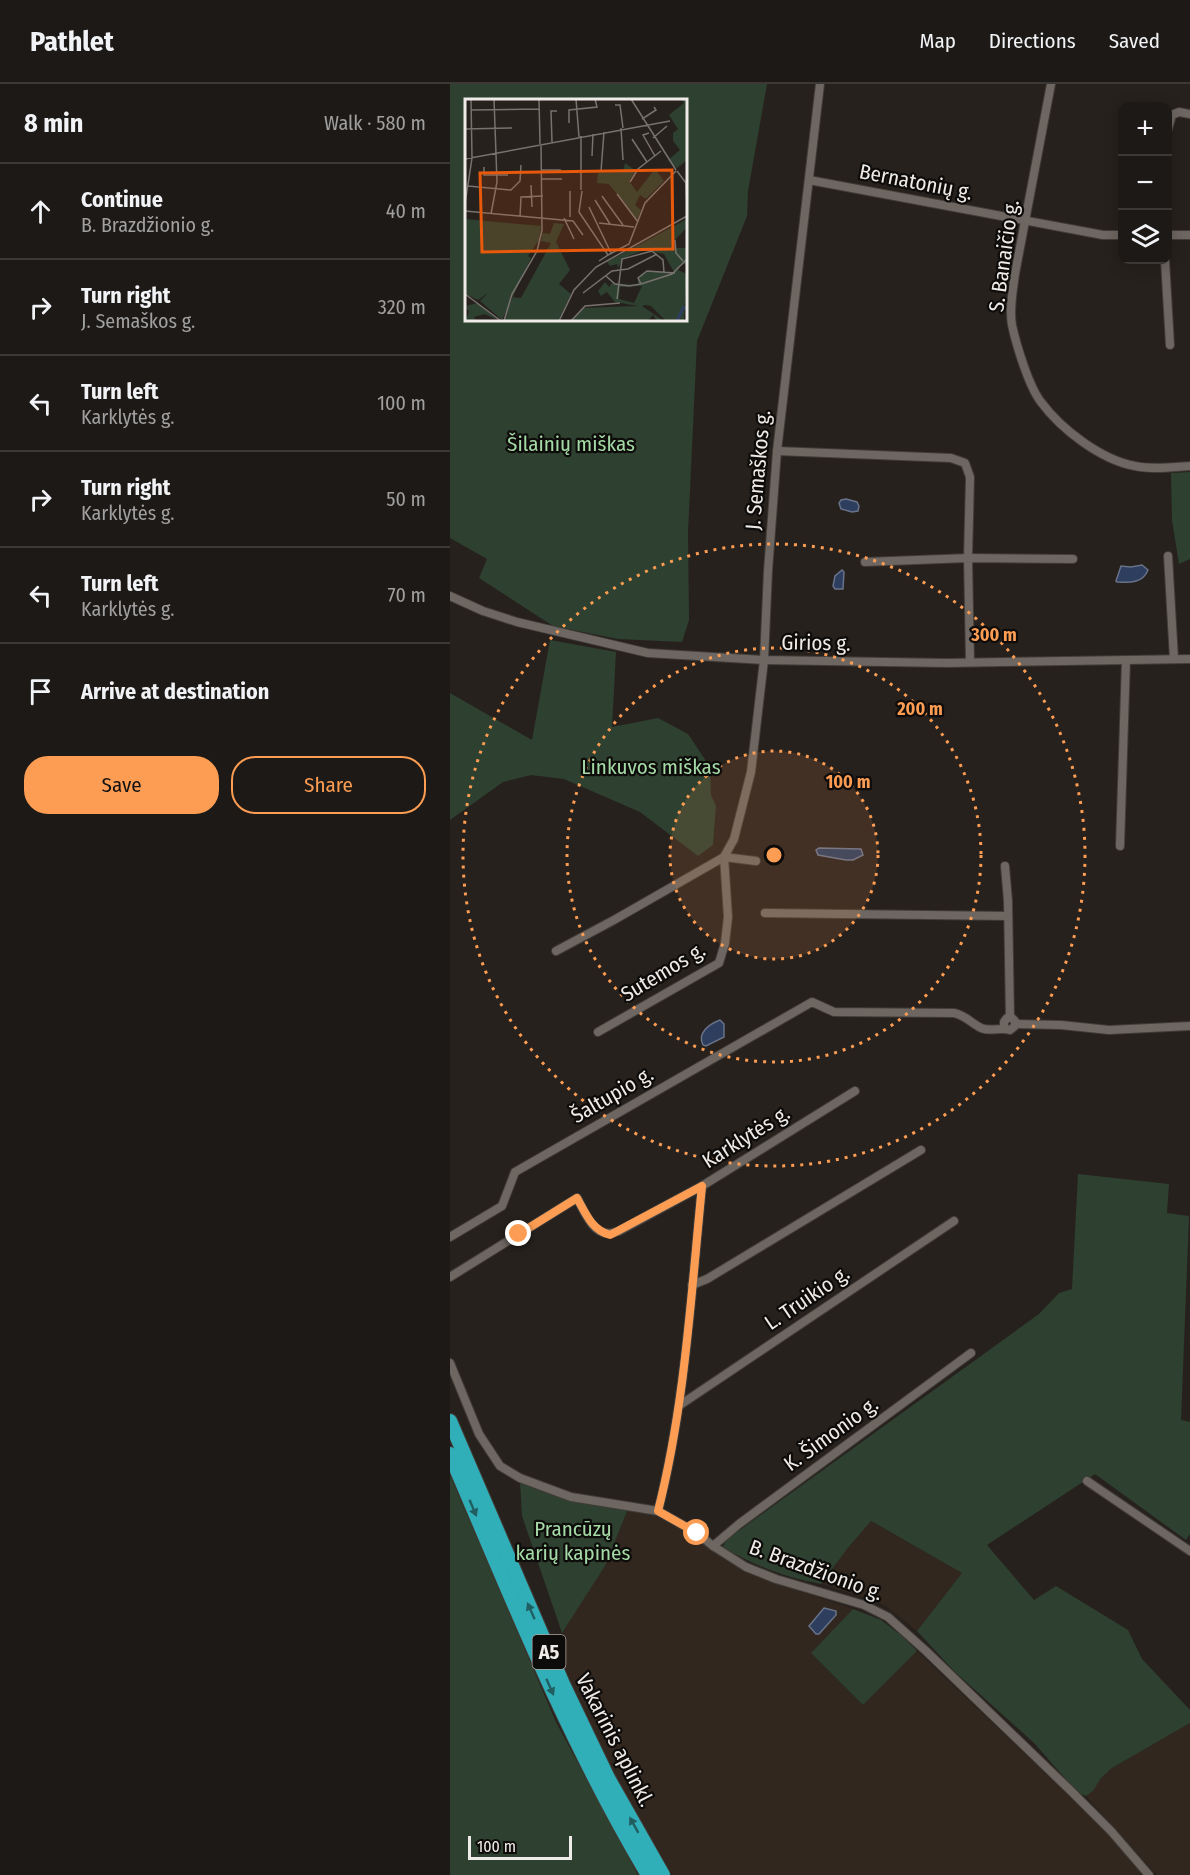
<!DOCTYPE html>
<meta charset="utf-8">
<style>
:root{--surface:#1d1916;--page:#25221f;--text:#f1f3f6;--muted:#a0a0a1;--line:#3b3835;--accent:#fc9d53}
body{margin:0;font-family:"Fira Sans Condensed",sans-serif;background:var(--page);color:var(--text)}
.controls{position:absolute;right:18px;top:18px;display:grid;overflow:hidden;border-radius:12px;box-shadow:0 3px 15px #0003}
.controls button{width:54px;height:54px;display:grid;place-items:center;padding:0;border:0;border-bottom:2px solid var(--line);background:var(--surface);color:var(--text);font:30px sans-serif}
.scale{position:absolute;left:18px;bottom:15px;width:104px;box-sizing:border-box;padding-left:6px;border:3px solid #efebe8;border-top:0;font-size:16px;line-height:21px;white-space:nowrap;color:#efebe8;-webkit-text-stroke:4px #0e0c0a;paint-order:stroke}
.stop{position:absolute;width:18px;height:18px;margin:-14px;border:4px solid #fc9d53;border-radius:50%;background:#fff}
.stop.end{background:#fc9d53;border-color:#fff;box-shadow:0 2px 6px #0008}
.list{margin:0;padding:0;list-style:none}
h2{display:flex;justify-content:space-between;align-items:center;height:78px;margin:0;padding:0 24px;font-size:26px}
h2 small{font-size:20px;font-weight:400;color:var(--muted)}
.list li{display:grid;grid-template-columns:39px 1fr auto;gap:18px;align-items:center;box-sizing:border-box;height:96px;padding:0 24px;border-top:2px solid var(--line)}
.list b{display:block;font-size:22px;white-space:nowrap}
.list p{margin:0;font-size:20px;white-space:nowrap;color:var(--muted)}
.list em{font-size:20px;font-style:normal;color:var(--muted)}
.actions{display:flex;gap:12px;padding:18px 24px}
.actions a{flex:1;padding:14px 0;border:2px solid var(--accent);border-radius:24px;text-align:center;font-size:21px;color:var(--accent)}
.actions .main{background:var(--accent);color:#111}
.icon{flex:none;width:33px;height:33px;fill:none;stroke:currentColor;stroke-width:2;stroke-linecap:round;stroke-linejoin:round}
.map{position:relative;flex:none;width:740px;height:1791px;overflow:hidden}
header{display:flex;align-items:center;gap:36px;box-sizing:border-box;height:84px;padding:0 30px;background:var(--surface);border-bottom:2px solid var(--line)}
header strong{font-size:28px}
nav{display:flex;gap:33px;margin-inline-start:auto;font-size:21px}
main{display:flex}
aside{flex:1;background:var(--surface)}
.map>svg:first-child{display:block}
.built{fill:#32271f}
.green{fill:#2e402f;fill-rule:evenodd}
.water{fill:#2e3e5f;stroke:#687288;stroke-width:1.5}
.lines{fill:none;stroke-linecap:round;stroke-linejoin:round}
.minor-casing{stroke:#413c38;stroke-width:10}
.trunk-casing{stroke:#413c38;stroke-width:16}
.minor{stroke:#6d6661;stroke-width:8}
.trunk{stroke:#31afb9;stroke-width:14}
.oneway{fill:#205e62}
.route{stroke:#fc9d53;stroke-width:8}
.ring{fill:none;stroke:#fc9d53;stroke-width:3;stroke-dasharray:3 6}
.labels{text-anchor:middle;stroke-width:4.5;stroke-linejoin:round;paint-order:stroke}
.shield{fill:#0e0c0a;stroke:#aca8a5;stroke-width:1.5}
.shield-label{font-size:20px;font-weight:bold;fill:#efebe8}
.street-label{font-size:21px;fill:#efebe8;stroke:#0e0c0a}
.park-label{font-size:21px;fill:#a4daa6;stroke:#0e0c0a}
.inset-river{fill:none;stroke:#2e3e5f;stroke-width:3}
.inset-road{fill:none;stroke:#77726e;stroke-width:1.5}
.view{fill:#e8590c;fill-opacity:0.15;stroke:#e8590c;stroke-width:3}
.inset-edge{fill:none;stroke:#efebe8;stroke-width:3}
.centre{fill:#fc9d53;stroke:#0e0c0a;stroke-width:3}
.ring-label{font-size:18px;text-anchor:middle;font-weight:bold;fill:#fc9d53;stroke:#0e0c0a;stroke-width:4.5;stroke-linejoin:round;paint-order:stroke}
</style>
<header>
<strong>Pathlet</strong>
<nav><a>Map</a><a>Directions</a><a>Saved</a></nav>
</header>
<main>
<aside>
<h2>8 min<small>Walk · 580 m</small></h2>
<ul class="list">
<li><svg class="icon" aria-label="ahead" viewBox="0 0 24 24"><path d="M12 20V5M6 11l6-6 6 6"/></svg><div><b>Continue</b><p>B. Brazdžionio g.</p></div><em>40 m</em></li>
<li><svg class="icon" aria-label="right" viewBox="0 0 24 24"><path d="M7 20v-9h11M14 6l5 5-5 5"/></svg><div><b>Turn right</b><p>J. Semaškos g.</p></div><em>320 m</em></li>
<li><svg class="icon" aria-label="left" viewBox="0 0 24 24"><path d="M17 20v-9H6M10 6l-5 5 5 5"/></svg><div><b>Turn left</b><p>Karklytės g.</p></div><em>100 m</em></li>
<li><svg class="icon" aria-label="right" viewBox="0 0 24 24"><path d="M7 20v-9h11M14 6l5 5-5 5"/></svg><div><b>Turn right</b><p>Karklytės g.</p></div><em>50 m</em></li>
<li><svg class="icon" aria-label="left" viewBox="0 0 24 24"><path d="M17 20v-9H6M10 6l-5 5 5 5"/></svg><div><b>Turn left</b><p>Karklytės g.</p></div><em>70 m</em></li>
<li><svg class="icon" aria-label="arrive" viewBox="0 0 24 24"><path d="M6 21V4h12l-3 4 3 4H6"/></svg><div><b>Arrive at destination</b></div></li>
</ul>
<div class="actions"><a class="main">Save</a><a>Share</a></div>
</aside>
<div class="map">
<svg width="740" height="1791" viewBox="0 0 740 1791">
<rect width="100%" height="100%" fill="#27211d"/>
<g class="built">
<polygon points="178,1425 203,1430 218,1436 243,1452 276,1477 302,1491 403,1525 361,1569 413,1621 467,1567 665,1756 692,1791 223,1791 169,1700 135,1631 102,1555 112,1549 155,1482"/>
<polygon points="420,1437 512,1489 467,1547 436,1522 422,1516 371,1500 397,1465"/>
<polygon points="740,1639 740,1791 707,1791 636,1712 643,1707 651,1694 662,1684"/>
</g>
<g class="green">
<path d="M0 0H317L298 107 297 132 247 257 238 448 239 536 232 558 168 555 103 542 29 494 37 475 0 454ZM16 16H236V236H16Z"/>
<polygon points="740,388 740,475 729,480 722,436 721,389"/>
<polygon points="100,556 166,568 162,643 208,634 238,650 260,683 261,711 266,722 263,761 248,772 190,728 114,695 81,691 53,698 0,736 0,609 82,656"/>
<path d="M628 1090 719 1100 717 1129 739 1132 731 1336 740 1338V1450L736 1456 645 1390 537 1461 584 1516 606 1502 678 1546 692 1575 740 1626V1639L662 1684 651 1694 643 1707 636 1712 628 1709 584 1659 504 1587 467 1547 512 1489 421 1437 397 1465 371 1500C334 1493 305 1482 273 1463L276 1456 589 1230 609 1209 622 1205Z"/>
<polygon points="0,1391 106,1638 188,1791 0,1791"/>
<polygon points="70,1397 97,1409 123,1417 178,1425 155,1482 112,1549 72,1432"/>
<polygon points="403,1525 431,1536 452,1552 467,1567 413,1621 361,1569"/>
</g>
<g class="water">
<polygon points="396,415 407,418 409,422 408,427 402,428 391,425 389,419 391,416"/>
<path d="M692 481 698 486C693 499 680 499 667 498L666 497 671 482 681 483Z"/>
<polygon points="392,486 394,488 393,505 385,505 383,502 385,492"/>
<polygon points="369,764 411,765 413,771 403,776 396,776 368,771 366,766"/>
<path d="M270 936 274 940V953L256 962 253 961C247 949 259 940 270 936Z"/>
<polygon points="374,1524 386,1527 386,1531 369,1550 366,1550 359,1542"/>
</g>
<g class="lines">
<defs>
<g id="minor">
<path d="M601 0 565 190C563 206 559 225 562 241 566 260 579 303 591 318 611 345 651 376 685 382 702 386 723 383 740 382"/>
<polyline points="718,45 722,31 729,28 740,30"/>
<polyline points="359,96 653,151 672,151"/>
<polyline points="718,151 740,151"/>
<polyline points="715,176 720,261"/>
<polyline points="327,367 501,374 515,379 520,393 518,474 520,578"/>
<polyline points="718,472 724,575"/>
<polyline points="415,478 518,474 623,475"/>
<polyline points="0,512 33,527 67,538 198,569 314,576 497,579 740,575"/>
<polyline points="670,762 676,576"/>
<polyline points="555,782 558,817 560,934"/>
<polyline points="315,829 558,832"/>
<polyline points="106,867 164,836 274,773 306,777"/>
<polyline points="566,940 611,941 659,946 740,942"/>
<polyline points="148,948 269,879 275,859 278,833 274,773 284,755 301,688 314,576 318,487 327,367 370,0"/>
<path d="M0 1153 52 1122 65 1088 362 918 384 928 504 929C515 931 521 939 531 944 540 948 551 943 560 946L565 942V937L562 934H557L554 938V943"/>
<path d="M0 1193 127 1114C137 1132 145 1157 169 1147L252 1102 405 1007"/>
<polyline points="242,1201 257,1195 471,1066"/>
<polyline points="0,1279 29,1350 50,1382 70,1394 121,1413 208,1427 247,1449 263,1462 296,1483 326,1495 414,1521 438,1533 476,1567 621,1707 661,1747 699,1791"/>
<polyline points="230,1321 504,1137"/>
<polyline points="637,1397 740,1467"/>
<path d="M208 1427C235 1321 241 1211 252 1102"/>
<polyline points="263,1462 289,1440 521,1269"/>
</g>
<g id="trunk">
<polyline points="0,1337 113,1600 158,1694 213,1791"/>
<path d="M0 1370C61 1513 118 1657 198 1791"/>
</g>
</defs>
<use href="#minor" class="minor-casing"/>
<use href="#trunk" class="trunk-casing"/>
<use href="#minor" class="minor"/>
<use href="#trunk" class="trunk"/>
</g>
<defs><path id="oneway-solid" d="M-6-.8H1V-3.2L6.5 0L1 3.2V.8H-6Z" transform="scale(1.5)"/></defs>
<g class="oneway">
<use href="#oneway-solid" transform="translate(23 1424) rotate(67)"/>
<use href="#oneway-solid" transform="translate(81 1527) rotate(-114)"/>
<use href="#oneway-solid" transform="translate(100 1603) rotate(66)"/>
<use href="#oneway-solid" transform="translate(184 1741) rotate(-119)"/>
</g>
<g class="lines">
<path class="route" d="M69 1150 127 1114C136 1130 142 1146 160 1151L252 1102C241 1211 235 1321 208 1427L247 1449"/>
</g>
<circle cx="324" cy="771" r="104" fill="#fc9d53" fill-opacity=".12"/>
<g class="ring">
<circle cx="324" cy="771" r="104"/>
<circle cx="324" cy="771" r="207"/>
<circle cx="324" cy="771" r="311"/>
</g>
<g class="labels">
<rect class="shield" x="82.5" y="1551" width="33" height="34" rx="4.5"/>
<g class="shield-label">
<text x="99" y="1575">A5</text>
</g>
<g class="street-label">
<text transform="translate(466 98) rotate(11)" y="7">Bernatonių g.</text>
<text transform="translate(554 172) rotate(-82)" y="7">S. Banaičio g.</text>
<text transform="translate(308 386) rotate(-85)" y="7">J. Semaškos g.</text>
<text transform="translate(366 559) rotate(1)" y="7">Girios g.</text>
<text transform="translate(213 888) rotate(-31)" y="7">Sutemos g.</text>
<text transform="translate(162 1011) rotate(-30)" y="7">Šaltupio g.</text>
<text transform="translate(296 1053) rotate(-32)" y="7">Karklytės g.</text>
<text transform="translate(357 1214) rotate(-34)" y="7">L. Truikio g.</text>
<text transform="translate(381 1350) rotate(-36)" y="7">K. Šimonio g.</text>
<text transform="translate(366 1486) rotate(20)" y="7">B. Brazdžionio g.</text>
<text transform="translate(165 1656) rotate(63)" y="7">Vakarinis aplinkl.</text>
</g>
<g class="park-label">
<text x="121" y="367">Šilainių miškas</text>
<text x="201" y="690">Linkuvos miškas</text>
<text x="123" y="1452">Prancūzų<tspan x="123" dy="24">karių kapinės</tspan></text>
</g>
</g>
<g transform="translate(15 15)">
<rect width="222" height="222" fill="#27211d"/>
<path d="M216 0H222V61L212 69 203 61 215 51 208 42V34L213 30 204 16 219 4ZM160 64 171 72 164 82 172 93 190 70 199 82 181 100 175 96 170 106 176 111 172 121 144 85 132 84 133 74 158 73ZM0 120 76 127 74 141 63 157 66 159 37 221 15 202 23 194 13 201 0 195ZM222 120V128L210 141V149H222V166L216 164 213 171 222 175 219 221 201 222 186 207 180 206 177 207 199 222H192L188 216 183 222H107L117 209 173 207 150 203 142 193 136 197 133 192 140 183 144 188 147 184 173 186V178L184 172 209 173 199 155 180 151 158 159 153 169 152 165 145 167 142 163ZM177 187 169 204 154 200 155 188ZM89 124 99 125 91 143 105 171 94 185 106 195 93 222H40L46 198 56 199 86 144 76 142 77 134 85 135ZM13 204 32 221 20 215 9 218 11 222H0L4 213 0 207Z" fill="#2e402f" fill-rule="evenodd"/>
<path class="inset-river" d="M212 222 218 209H222"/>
<path class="inset-road" d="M74 0 75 45M111 0 114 38M166 0 211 71M150 6H155L158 29M6 11 74 10M177 20 191 11 189 8M104 24V11L132 8 130 0M156 29 158 61M0 30 47 29M184 34 178 36 190 57M116 37V91M188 39 202 27M167 40 182 63M87 43 86 12H92M127 57 128 35M0 60 205 22M19 68V76H43M77 71H96M136 72 139 33M212 72 221 84 222 109M77 80H97M165 83 173 70 196 52M66 86 67 108M3 87 46 91 55 82 56 66M105 92V118M117 92 114 113 143 156 134 162M152 95 173 123M137 97 158 126M130 101 145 125M0 105 7 59 6 0M124 108 146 154M0 112 108 122 118 136M26 115 32 83 29 0M55 118 56 98 78 97M99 119 109 140M134 124 169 128M210 141 211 154 218 162M143 156 164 145 180 104 211 72M141 177 150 185 164 187 176 185 173 179 182 172 210 174M176 185 207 175 222 160M118 194 147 172 163 170 192 155M0 195 36 222M152 200 157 160 187 152 198 161 199 173M39 222 47 195 72 152 77 131 76 45M94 222 109 191 131 168 222 117M106 222 120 207 155 204"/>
<path class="view" d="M207 71 208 150 17 153 15 74Z"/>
<rect width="222" height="222" class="inset-edge"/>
</g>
<circle cx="324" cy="771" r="9" class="centre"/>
<g class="ring-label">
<text x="544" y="557">300 m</text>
<text x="470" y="631">200 m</text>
<text x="398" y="704">100 m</text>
</g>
</svg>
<div class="controls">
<button>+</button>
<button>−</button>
<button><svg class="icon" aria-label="layers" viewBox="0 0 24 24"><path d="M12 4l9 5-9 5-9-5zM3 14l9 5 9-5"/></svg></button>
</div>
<div class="scale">100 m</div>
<div class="stop" style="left:247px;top:1449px"></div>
<div class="stop end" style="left:69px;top:1150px"></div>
</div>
</main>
